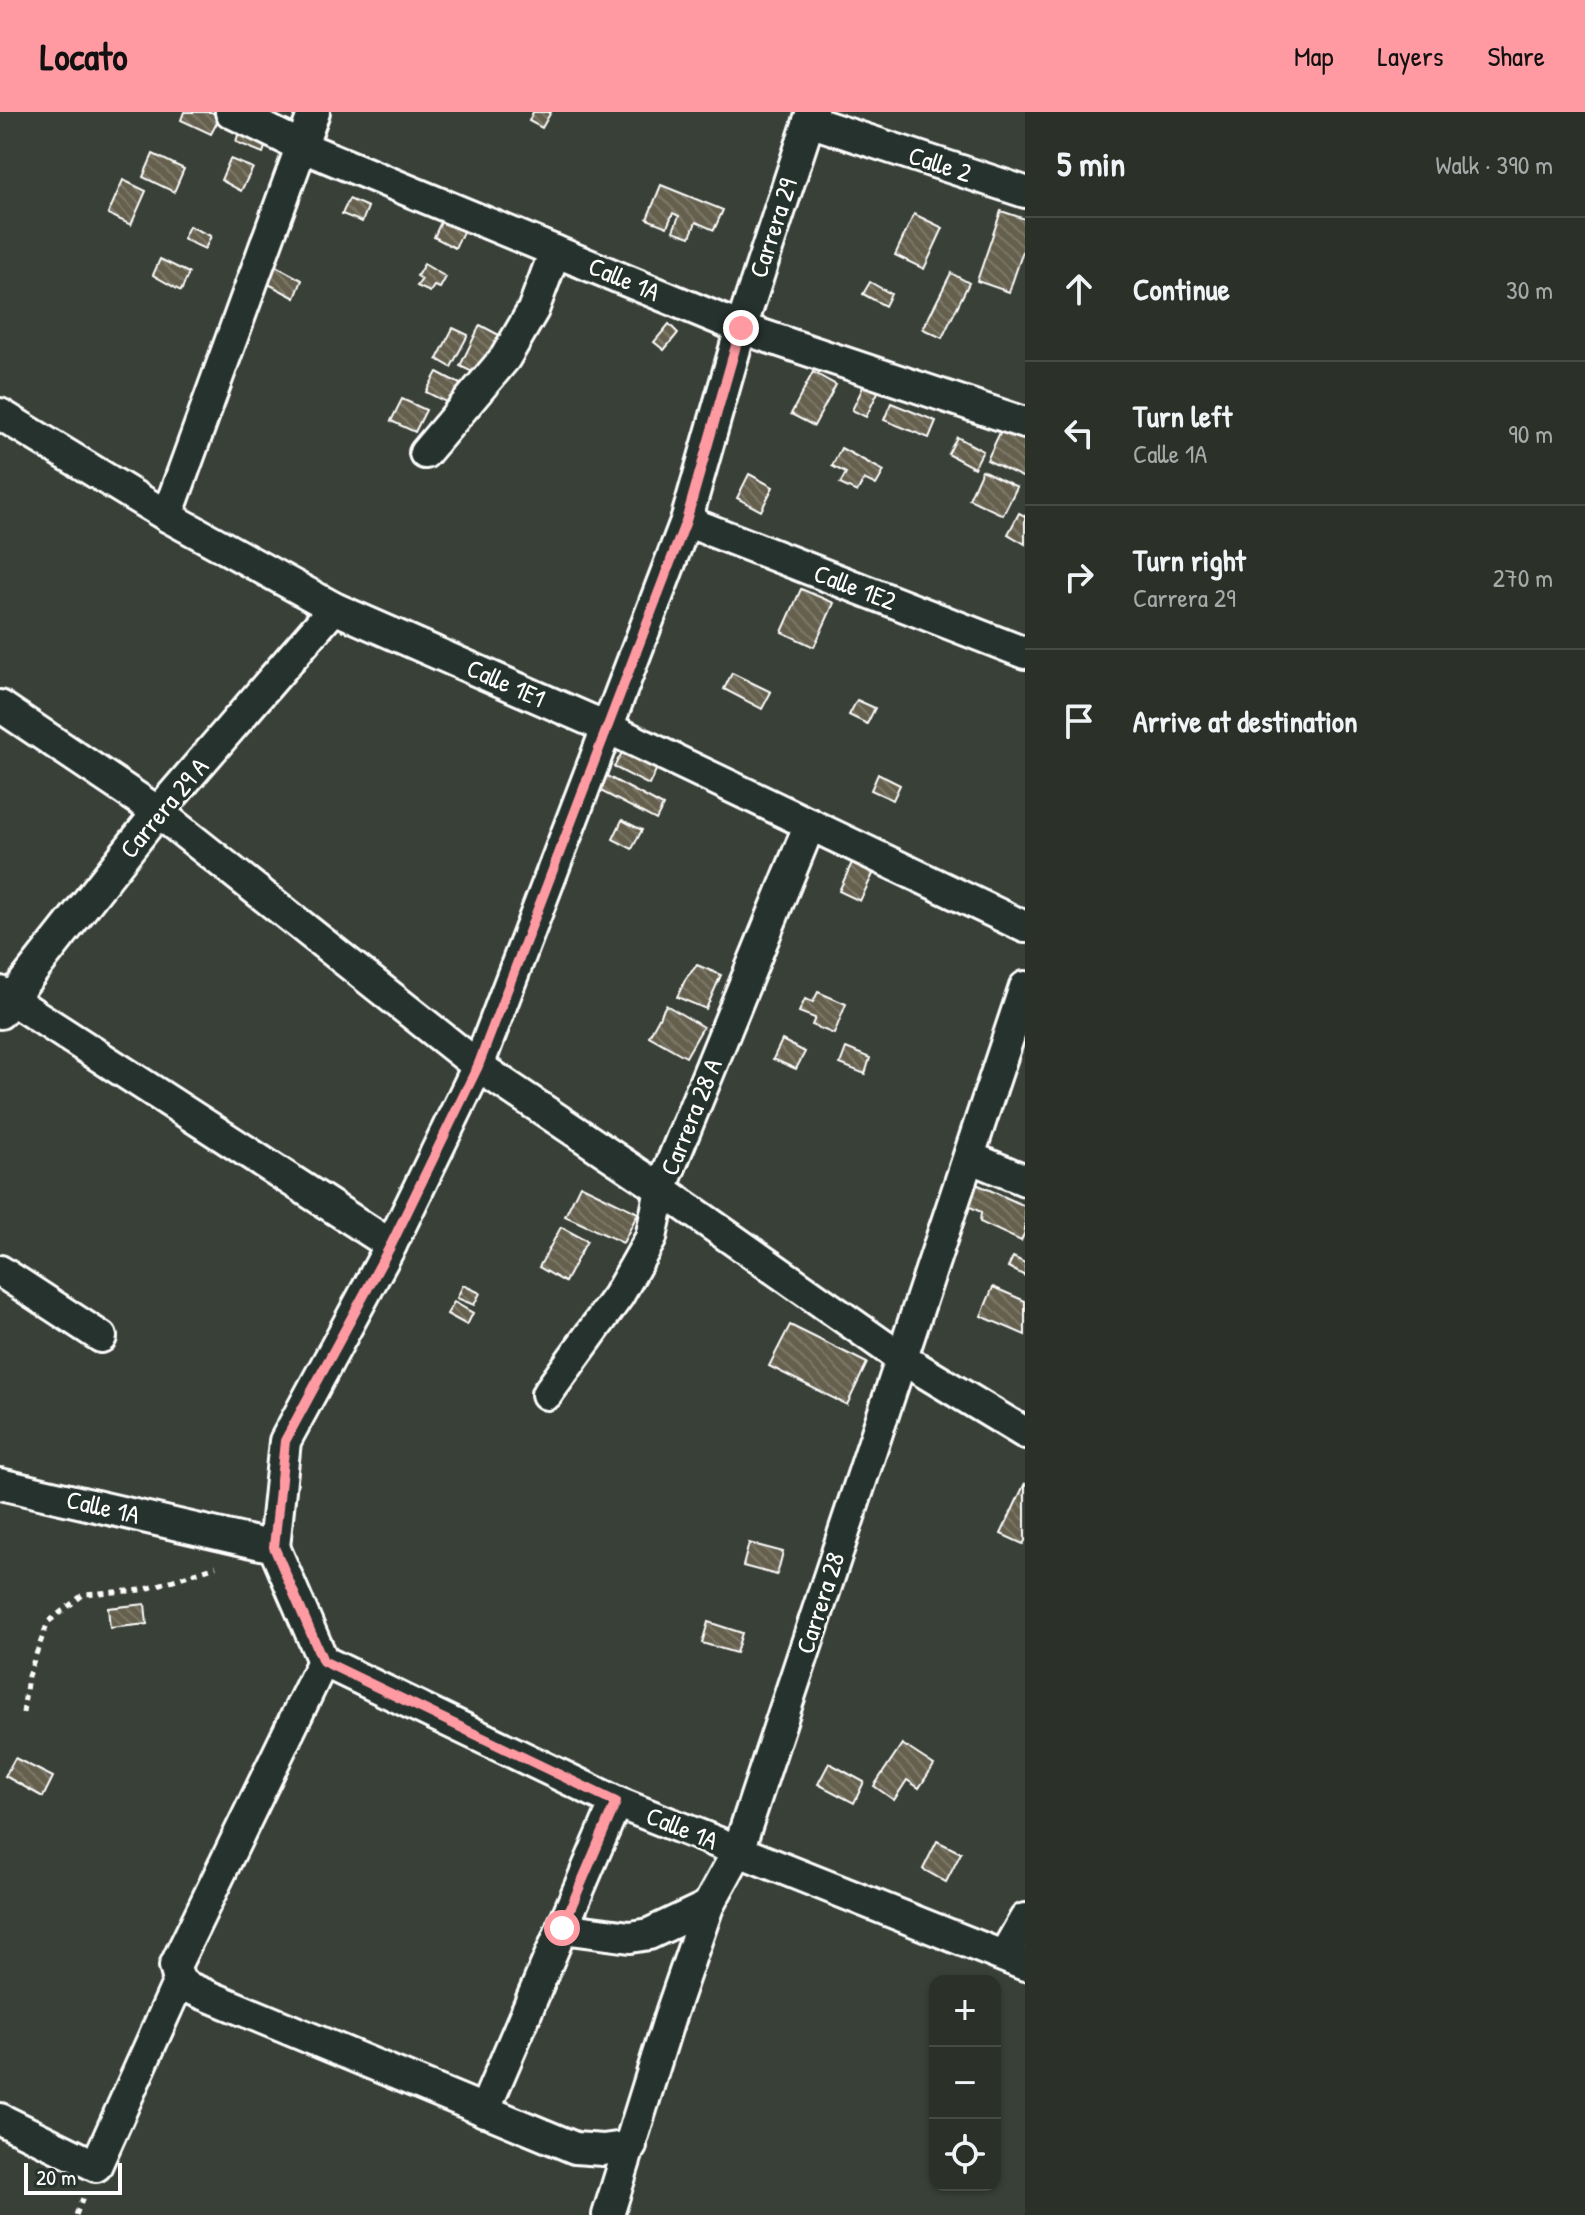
<!DOCTYPE html>
<meta charset="utf-8">
<style>
:root{--surface:#2b3029;--page:#373c35;--text:#f1f3f6;--muted:#a6a9a8;--line:#474b46;--accent:#ff9aa2}
body{margin:0;font-family:"Patrick Hand",sans-serif;background:var(--page);color:var(--text)}
.controls{position:absolute;right:24px;bottom:24px;display:grid;overflow:hidden;border-radius:16px;box-shadow:0 2px 6px #0004}
.controls button{width:72px;height:72px;display:grid;place-items:center;padding:0;border:0;border-bottom:2px solid var(--line);background:var(--surface);color:var(--text);font:40px sans-serif}
.scale{position:absolute;left:24px;bottom:20px;width:98px;box-sizing:border-box;padding-left:8px;border:4px solid #fff;border-top:0;font-size:22px;line-height:28px;white-space:nowrap;color:#fff;-webkit-text-stroke:6px #26332d;paint-order:stroke}
.stop{position:absolute;width:24px;height:24px;margin:-18px;border:6px solid #ff9aa2;border-radius:50%;background:#fff}
.stop.end{background:#ff9aa2;border-color:#fff;box-shadow:0 2px 8px #0008}
.list{margin:0;padding:0;list-style:none}
h2{display:flex;justify-content:space-between;align-items:center;height:104px;margin:0;padding:0 32px;font-size:34px}
h2 small{font-size:26px;font-weight:400;color:var(--muted)}
.list li{display:grid;grid-template-columns:52px 1fr auto;gap:24px;align-items:center;box-sizing:border-box;height:144px;padding:0 32px;border-top:2px solid var(--line)}
.list b{display:block;font-size:30px;white-space:nowrap}
.list p{margin:0;font-size:26px;white-space:nowrap;color:var(--muted)}
.list em{font-size:26px;font-style:normal;color:var(--muted)}
.icon{flex:none;width:44px;height:44px;fill:none;stroke:currentColor;stroke-width:2;stroke-linecap:round;stroke-linejoin:round}
.map{position:relative;flex:none;width:1025px;height:2103px;overflow:hidden}
header{display:flex;align-items:center;gap:48px;box-sizing:border-box;height:112px;padding:0 40px;background:var(--accent);color:#111}
header strong{font-size:38px}
nav{display:flex;gap:44px;margin-inline-start:auto;font-size:28px}
main{display:flex}
aside{flex:1;background:var(--surface)}
.map>svg:first-child{display:block}
.building{fill:url(#building-back-hatch);stroke:#fff;stroke-width:2}
.lines{fill:none;stroke-linecap:round;stroke-linejoin:round}
.street-casing{stroke:#fff;stroke-width:36}
.path{stroke:#fff;stroke-width:5;stroke-dasharray:6 6;stroke-linecap:butt}
.street{stroke:#26332d;stroke-width:30}
.route{stroke:#ff9aa2;stroke-width:10}
.labels{text-anchor:middle;stroke-width:6;stroke-linejoin:round;paint-order:stroke}
.street-label{font-size:26px;fill:#fff;stroke:#26332d}
</style>
<header>
<strong>Locato</strong>
<nav><a>Map</a><a>Layers</a><a>Share</a></nav>
</header>
<main>
<div class="map">
<svg width="1025" height="2103" viewBox="0 0 1025 2103">
<defs>
<pattern id="building-back-hatch" width="6" height="6" patternUnits="userSpaceOnUse" patternTransform="scale(2)"><rect width="6" height="6" fill="#65604e"/><path d="M-1 5l2 2M0 0l6 6M5-1l2 2" fill="none" stroke="#7c7869"/></pattern>
</defs>
<rect width="100%" height="100%" fill="#394037"/>
<filter id="ink" filterUnits="userSpaceOnUse"><feTurbulence type="fractalNoise" baseFrequency=".0125" numOctaves="2"/><feDisplacementMap in="SourceGraphic" scale="16" xChannelSelector="R" yChannelSelector="G"/><feConvolveMatrix kernelMatrix="1 2 1 2 8 2 1 2 1" color-interpolation-filters="sRGB"/></filter>
<g filter="url(#ink)">
<g class="building">
<polygon points="184,0 211,0 220,5 211,22 181,8"/>
<polygon points="533,0 551,0 542,16 529,9"/>
<polygon points="240,16 268,27 263,41 236,30"/>
<polygon points="153,42 184,57 174,80 143,65"/>
<polygon points="230,47 253,56 241,79 221,68"/>
<polygon points="123,68 146,79 131,113 108,102"/>
<polygon points="661,73 723,98 714,118 696,110 690,125 673,119 679,104 673,101 667,115 647,107"/>
<polygon points="349,87 368,95 362,110 342,102"/>
<polygon points="446,99 468,110 455,136 434,125"/>
<polygon points="1001,99 1025,107 1025,133 1009,180 977,169"/>
<polygon points="914,102 943,116 924,157 895,143"/>
<polygon points="189,114 211,124 205,137 183,127"/>
<polygon points="160,147 189,161 181,179 153,163"/>
<polygon points="268,150 302,168 295,186 259,167"/>
<polygon points="424,152 446,165 440,176 434,174 430,180 417,174 422,167 417,164"/>
<polygon points="951,161 969,171 942,226 923,217"/>
<polygon points="870,170 891,182 885,194 863,182"/>
<polygon points="669,212 678,221 664,238 654,230"/>
<polygon points="480,213 499,223 479,263 460,254"/>
<polygon points="453,216 468,223 451,255 437,247"/>
<polygon points="437,260 462,273 452,293 426,280"/>
<polygon points="813,260 836,273 814,314 791,302"/>
<polygon points="865,271 879,278 866,305 852,298"/>
<polygon points="402,287 426,298 415,320 391,309"/>
<polygon points="891,291 936,309 929,326 884,308"/>
<polygon points="1003,314 1025,325 1024,366 987,348"/>
<polygon points="957,325 983,339 974,356 948,342"/>
<polygon points="841,336 884,359 876,373 864,367 857,380 840,372 846,361 832,354"/>
<polygon points="982,358 1017,375 1003,403 969,387"/>
<polygon points="749,362 773,375 761,399 737,386"/>
<polygon points="1019,401 1025,404 1025,432 1008,422"/>
<polygon points="801,477 834,491 814,535 782,520"/>
<polygon points="732,561 771,580 762,597 724,577"/>
<polygon points="857,588 875,596 867,612 849,603"/>
<polygon points="625,635 659,652 649,673 614,655"/>
<polygon points="603,662 663,694 656,708 595,676"/>
<polygon points="878,662 900,673 893,688 871,678"/>
<polygon points="622,708 642,718 632,737 613,727"/>
<polygon points="855,744 877,754 860,789 839,779"/>
<polygon points="697,853 721,863 706,897 677,885 686,866"/>
<polygon points="818,880 846,892 834,922 812,913 815,906 799,900 805,887 813,890"/>
<polygon points="666,893 703,915 686,945 649,924"/>
<polygon points="782,928 805,940 796,957 773,947"/>
<polygon points="846,936 870,946 865,962 840,952"/>
<polygon points="974,1071 1025,1094 1025,1120 1021,1129 980,1110 981,1100 964,1092"/>
<polygon points="580,1073 638,1101 623,1131 565,1104"/>
<polygon points="561,1115 587,1129 565,1170 539,1155"/>
<polygon points="1013,1145 1025,1151 1025,1164 1008,1155"/>
<polygon points="463,1173 480,1181 474,1193 457,1186"/>
<polygon points="993,1175 1025,1189 1025,1223 981,1204"/>
<polygon points="454,1190 473,1201 467,1213 447,1202"/>
<polygon points="790,1213 867,1251 847,1293 769,1254"/>
<polygon points="1025,1371 1025,1429 1023,1432 1001,1422"/>
<polygon points="749,1431 783,1440 777,1463 743,1454"/>
<polygon points="145,1492 147,1512 110,1516 108,1496"/>
<polygon points="708,1510 742,1521 736,1541 702,1531"/>
<polygon points="902,1632 934,1653 919,1676 907,1668 894,1688 874,1674"/>
<polygon points="15,1646 53,1665 43,1685 5,1664"/>
<polygon points="829,1651 864,1670 854,1691 818,1672"/>
<polygon points="937,1729 961,1741 946,1770 923,1757"/>
</g>
<g class="lines">
<defs>
<g id="street">
<polyline points="231,0 303,35 741,216 1025,311"/>
<polyline points="809,9 1025,80"/>
<polyline points="0,302 167,404 334,496 608,616 1025,815"/>
<polyline points="425,341 505,246 533,198 555,139"/>
<polyline points="167,404 314,0"/>
<polyline points="686,409 1025,541"/>
<polyline points="0,594 158,700 478,954 661,1077 901,1246 1025,1321"/>
<polyline points="0,880 391,1133"/>
<polyline points="0,901 158,700 334,496"/>
<polyline points="969,1045 1025,1068"/>
<polyline points="0,1159 101,1225"/>
<polyline points="547,1282 618,1184 651,1126 661,1077 810,712"/>
<polyline points="0,1372 274,1435 323,1549 616,1690 1025,1853"/>
<polyline points="274,1435 285,1329 391,1133 478,954 686,409 741,216 812,0"/>
<polyline points="562,1816 630,1825 649,1822 708,1794"/>
<polyline points="1004,1844 1025,1807"/>
<polyline points="179,1869 187,1875 575,2036 603,2038 631,2034"/>
<polyline points="484,1999 616,1690"/>
<polyline points="0,2007 96,2054 179,1869 175,1854 323,1549"/>
<polyline points="608,2103 671,1901 708,1794 738,1739 1025,875"/>
</g>
</defs>
<use href="#street" class="street-casing"/>
<g class="path">
<polyline points="23,1601 28,1564 48,1510 84,1482 143,1478 216,1454"/>
<polyline points="76,2103 85,2081"/>
</g>
<use href="#street" class="street"/>
</g>
</g>
<g class="lines" filter="url(#ink)">
<polyline class="route" points="562,1816 616,1690 323,1549 274,1435 285,1329 391,1133 478,954 686,409 741,216"/>
</g>
<g class="labels">
<g class="street-label">
<text transform="translate(940 52) rotate(18)" y="9">Calle 2</text>
<text transform="translate(773 116) rotate(-72)" y="9">Carrera 29</text>
<text transform="translate(624 167) rotate(23)" y="9">Calle 1A</text>
<text transform="translate(855 475) rotate(21)" y="9">Calle 1E2</text>
<text transform="translate(506 571) rotate(24)" y="9">Calle 1E1</text>
<text transform="translate(164 696) rotate(-50)" y="9">Carrera 29 A</text>
<text transform="translate(691 1005) rotate(-68)" y="9">Carrera 28 A</text>
<text transform="translate(103 1395) rotate(13)" y="9">Calle 1A</text>
<text transform="translate(820 1491) rotate(-72)" y="9">Carrera 28</text>
<text transform="translate(682 1716) rotate(22)" y="9">Calle 1A</text>
</g>
</g>
</svg>
<div class="controls">
<button>+</button>
<button>−</button>
<button><svg class="icon" aria-label="locate" viewBox="0 0 24 24"><circle cx="12" cy="12" r="6"/><path d="M12 2v4M12 18v4M2 12h4M18 12h4"/></svg></button>
</div>
<div class="scale">20 m</div>
<div class="stop" style="left:562px;top:1816px"></div>
<div class="stop end" style="left:741px;top:216px"></div>
</div>
<aside>
<h2>5 min<small>Walk · 390 m</small></h2>
<ul class="list">
<li><svg class="icon" aria-label="ahead" viewBox="0 0 24 24"><path d="M12 20V5M6 11l6-6 6 6"/></svg><div><b>Continue</b></div><em>30 m</em></li>
<li><svg class="icon" aria-label="left" viewBox="0 0 24 24"><path d="M17 20v-9H6M10 6l-5 5 5 5"/></svg><div><b>Turn left</b><p>Calle 1A</p></div><em>90 m</em></li>
<li><svg class="icon" aria-label="right" viewBox="0 0 24 24"><path d="M7 20v-9h11M14 6l5 5-5 5"/></svg><div><b>Turn right</b><p>Carrera 29</p></div><em>270 m</em></li>
<li><svg class="icon" aria-label="arrive" viewBox="0 0 24 24"><path d="M6 21V4h12l-3 4 3 4H6"/></svg><div><b>Arrive at destination</b></div></li>
</ul>
</aside>
</main>
